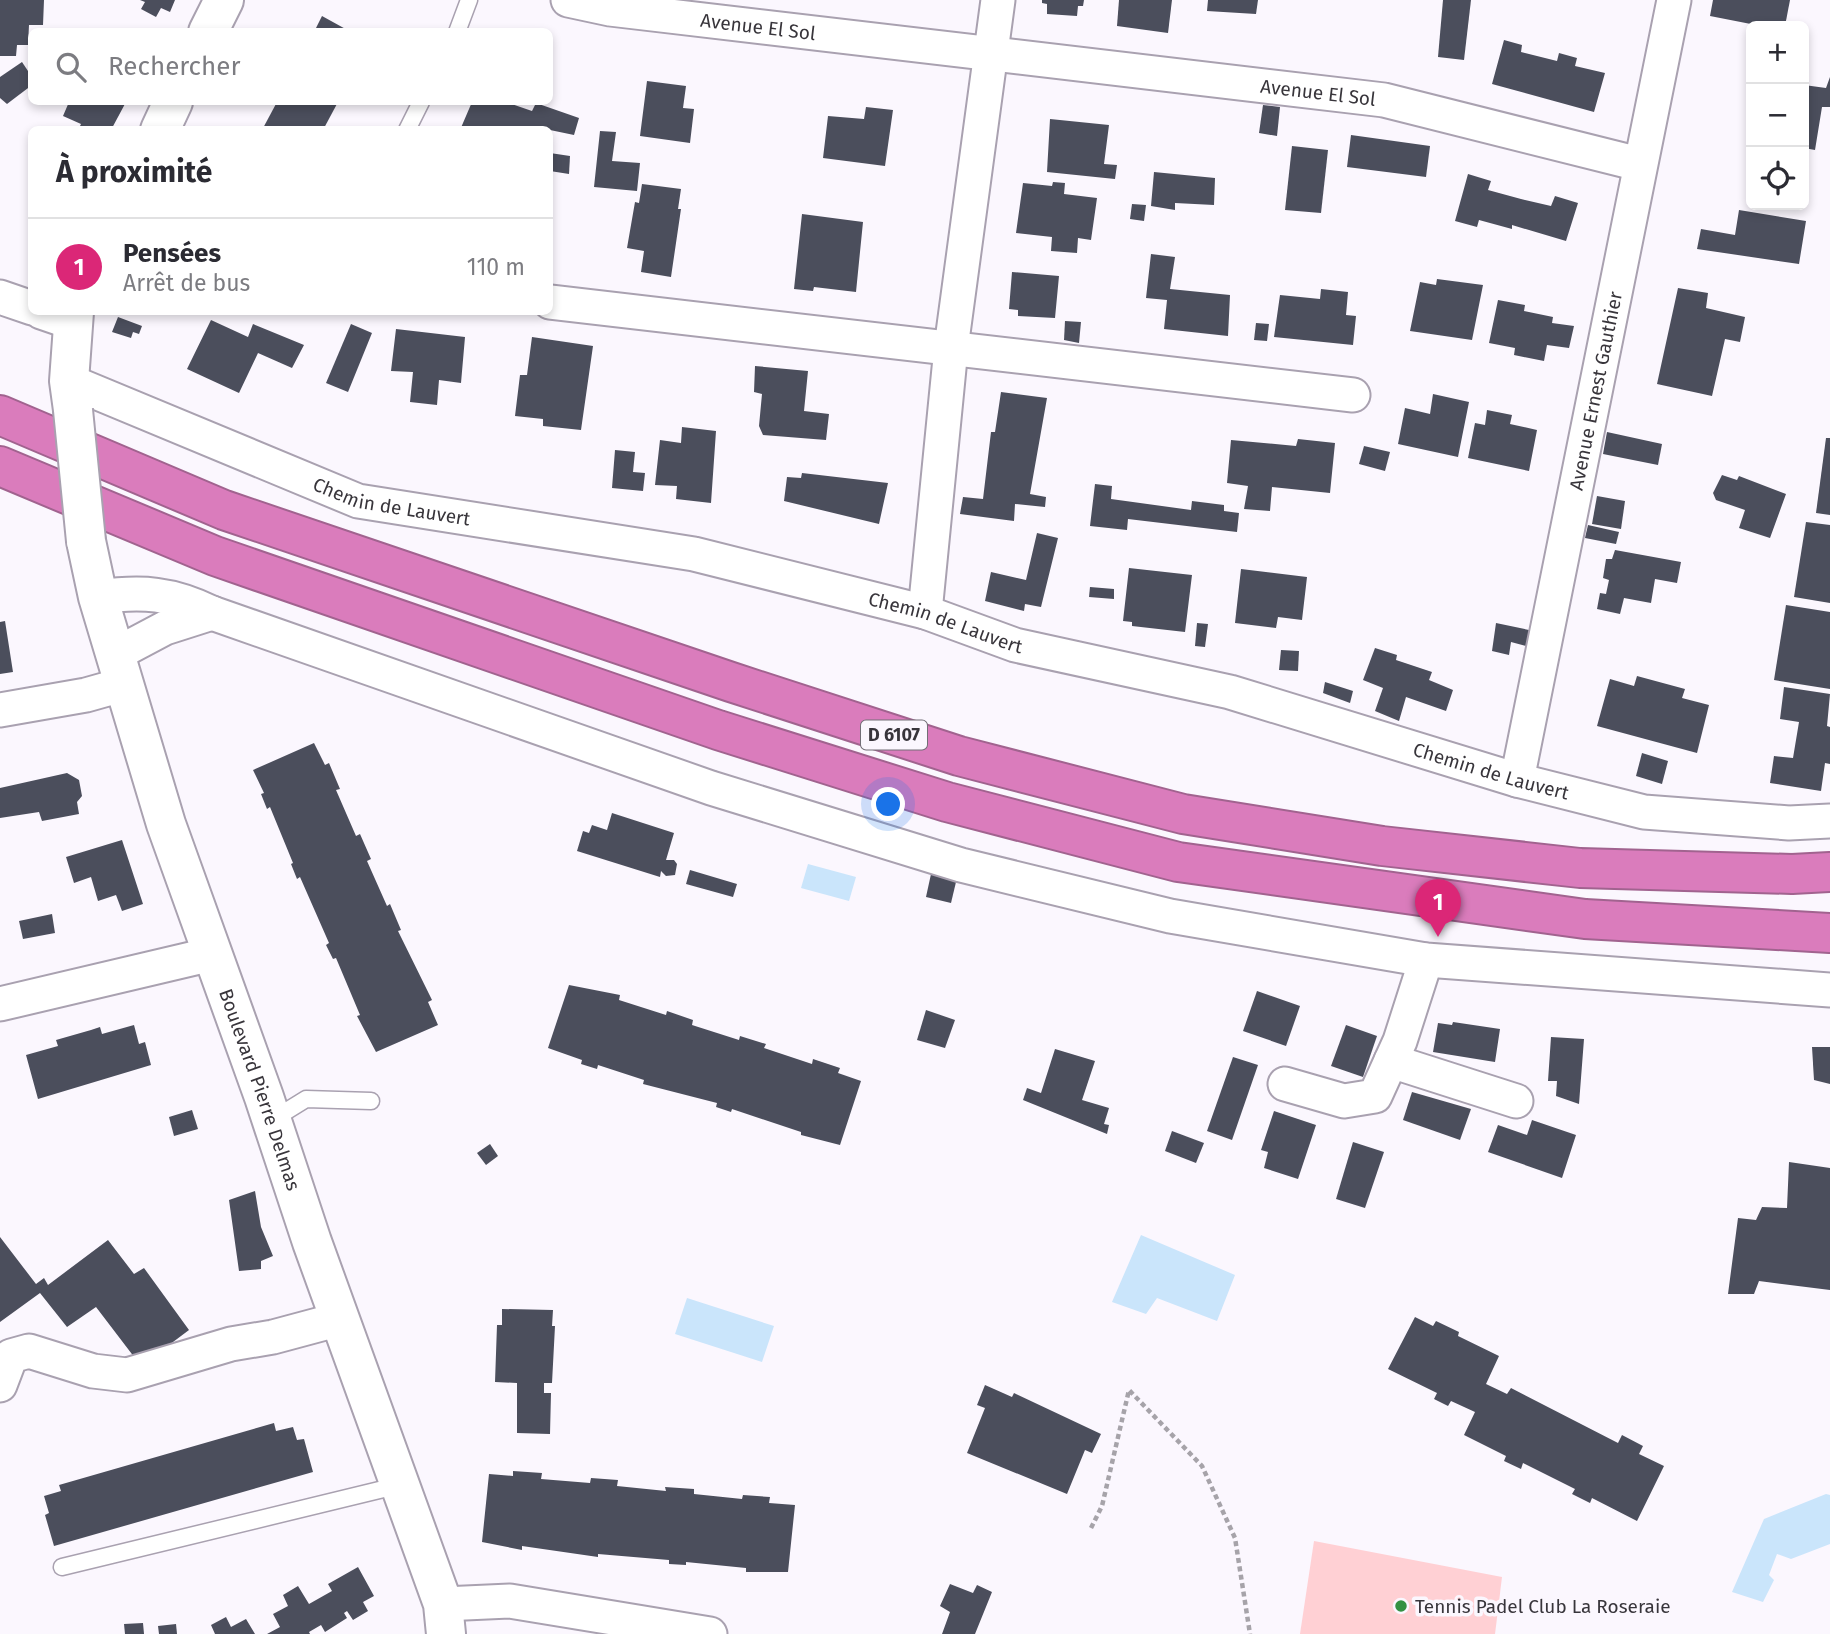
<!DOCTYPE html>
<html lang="fr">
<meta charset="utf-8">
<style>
:root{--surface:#fff;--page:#f2f2f3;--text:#2b2b33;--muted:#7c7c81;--line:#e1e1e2;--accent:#db2777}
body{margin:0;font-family:"Fira Sans",sans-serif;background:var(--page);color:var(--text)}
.controls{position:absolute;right:21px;top:21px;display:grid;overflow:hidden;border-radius:10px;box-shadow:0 4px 10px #0003}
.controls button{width:63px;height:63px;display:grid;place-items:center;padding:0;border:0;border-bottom:2px solid var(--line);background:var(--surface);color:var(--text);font:35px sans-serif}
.you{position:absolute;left:889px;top:805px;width:24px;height:24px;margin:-18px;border:5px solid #fff;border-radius:50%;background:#1a73e8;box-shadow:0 0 0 10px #1a73e833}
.badge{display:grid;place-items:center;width:46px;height:46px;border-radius:50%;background:var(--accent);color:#fff;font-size:23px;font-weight:700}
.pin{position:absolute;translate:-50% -58px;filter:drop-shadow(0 2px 4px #0008)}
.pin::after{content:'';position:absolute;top:37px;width:24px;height:21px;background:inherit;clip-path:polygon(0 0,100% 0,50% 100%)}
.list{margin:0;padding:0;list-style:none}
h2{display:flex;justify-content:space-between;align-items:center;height:91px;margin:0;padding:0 28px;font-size:30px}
h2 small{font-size:23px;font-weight:400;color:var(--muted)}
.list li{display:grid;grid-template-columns:46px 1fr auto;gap:21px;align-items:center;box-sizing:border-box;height:98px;padding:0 28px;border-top:2px solid var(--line)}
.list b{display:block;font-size:26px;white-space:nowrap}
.list p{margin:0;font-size:23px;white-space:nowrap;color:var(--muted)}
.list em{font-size:23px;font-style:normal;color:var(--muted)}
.icon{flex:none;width:38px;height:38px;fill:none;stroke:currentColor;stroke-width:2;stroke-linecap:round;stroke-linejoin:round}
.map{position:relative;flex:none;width:1830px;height:1634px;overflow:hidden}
.search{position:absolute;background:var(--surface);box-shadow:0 4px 10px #0003;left:28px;top:28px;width:525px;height:77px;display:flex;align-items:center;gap:18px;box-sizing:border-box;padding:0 24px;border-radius:10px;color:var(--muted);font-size:26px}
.panel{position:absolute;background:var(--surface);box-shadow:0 4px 10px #0003;left:28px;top:126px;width:525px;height:189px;border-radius:10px}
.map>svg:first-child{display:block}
.green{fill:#ffd0d4}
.water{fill:#cae5fb}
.building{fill:#4b4e5c}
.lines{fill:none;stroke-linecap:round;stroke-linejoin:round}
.lane-casing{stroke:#a9a1b0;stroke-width:19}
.street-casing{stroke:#a9a1b0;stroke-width:37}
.secondary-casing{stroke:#a9a1b0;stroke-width:42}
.highway-casing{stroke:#a1638f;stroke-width:42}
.path{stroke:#a6a3a9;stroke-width:4.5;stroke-dasharray:5 3.5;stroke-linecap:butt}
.lane{stroke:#fff;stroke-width:16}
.street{stroke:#fff;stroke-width:33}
.secondary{stroke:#fff;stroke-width:38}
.highway{stroke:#da7cbc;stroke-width:38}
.secondary-bridge-casing{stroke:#a9a1b0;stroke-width:42;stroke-linecap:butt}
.secondary-bridge{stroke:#fff;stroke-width:38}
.poi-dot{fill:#349142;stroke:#fbf7fe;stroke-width:2.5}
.labels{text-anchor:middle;stroke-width:7;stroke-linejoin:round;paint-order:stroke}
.shield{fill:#fbf7fe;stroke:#726f76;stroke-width:2}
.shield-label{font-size:18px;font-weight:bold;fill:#38353b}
.street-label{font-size:19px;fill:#38353b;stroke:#fbf7fe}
.poi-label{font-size:19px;fill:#38353b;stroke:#fbf7fe;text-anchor:start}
</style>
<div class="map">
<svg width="1830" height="1634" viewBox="0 0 1830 1634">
<rect width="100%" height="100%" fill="#fbf7fe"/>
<polygon class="green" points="1314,1541 1502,1577 1495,1634 1300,1634"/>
<g class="water">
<polygon points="808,864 856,877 849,901 801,888"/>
<polygon points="1141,1235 1235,1275 1217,1321 1157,1298 1146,1314 1112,1302"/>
<polygon points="687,1298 774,1326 762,1362 675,1334"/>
<polygon points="1826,1494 1830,1495 1830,1544 1791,1559 1777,1554 1769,1575 1774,1580 1763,1602 1732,1592 1764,1519"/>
</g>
<g class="building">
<polygon points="0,0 44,0 43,25 29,25 28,45 17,45 16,56 0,56"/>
<polygon points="140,0 175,0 170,12 161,8 156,17 141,9 145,2"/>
<polygon points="1042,0 1084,0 1083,6 1078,6 1077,16 1047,14 1047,4 1042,3"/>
<polygon points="1119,0 1172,0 1168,33 1117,26"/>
<polygon points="1208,0 1258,0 1256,14 1207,11"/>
<polygon points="1443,0 1471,0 1464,60 1438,57"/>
<polygon points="1713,0 1790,0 1785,26 1761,26 1710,16"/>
<polygon points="322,16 351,32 314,32"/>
<polygon points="1504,40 1522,45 1521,52 1557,61 1559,53 1577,58 1575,66 1605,73 1594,112 1492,84"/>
<polygon points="22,62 32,77 32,85 7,104 0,98 0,77"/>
<polygon points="1830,77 1830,107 1822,107 1815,150 1804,148 1804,85 1826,88"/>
<polygon points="647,81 686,86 683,108 694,109 690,143 640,136"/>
<polygon points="69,102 126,102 111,130 78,130 81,124 63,116"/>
<polygon points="277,102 338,102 323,130 262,130"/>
<polygon points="472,102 506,102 532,111 536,103 579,118 574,135 550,130 460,130"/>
<polygon points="1263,105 1280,107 1277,136 1259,133"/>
<polygon points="866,107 893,110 885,166 823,158 828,116 864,119"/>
<polygon points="1050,119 1109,125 1104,164 1117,165 1115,179 1047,172"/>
<polygon points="600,131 616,132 612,161 640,163 637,191 594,187"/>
<polygon points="1351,135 1430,146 1426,177 1347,167"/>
<polygon points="1292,146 1328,150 1321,213 1285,210"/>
<polygon points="550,153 570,156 569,174 550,171"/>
<polygon points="1154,172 1215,178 1214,205 1175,203 1175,210 1151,206"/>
<polygon points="1468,174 1491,181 1488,190 1521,199 1551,206 1555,196 1578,203 1566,241 1512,225 1512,229 1479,220 1477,227 1455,221"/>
<polygon points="1053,182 1065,183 1064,194 1097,198 1091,240 1078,238 1077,253 1051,251 1052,237 1016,233 1023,183 1052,186"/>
<polygon points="642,184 681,189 678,209 681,209 671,277 641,272 644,251 627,248 635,202 639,203"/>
<polygon points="1132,204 1146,205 1144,221 1130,219"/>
<polygon points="1739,210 1806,221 1799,264 1697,249 1701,229 1735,235"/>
<polygon points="802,214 863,222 856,292 814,287 813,291 794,289"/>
<polygon points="1151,254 1175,257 1170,289 1230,295 1228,336 1164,329 1167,300 1146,298"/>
<polygon points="1012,272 1059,276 1055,318 1018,316 1018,310 1009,309"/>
<polygon points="1437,279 1483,285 1472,340 1410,331 1420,282 1436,285"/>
<polygon points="1678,288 1708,293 1706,308 1745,317 1740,342 1725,339 1712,396 1657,384"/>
<polygon points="1321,289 1348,292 1346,315 1356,316 1353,345 1274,337 1280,295 1320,299"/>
<polygon points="1498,300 1525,305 1524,311 1553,317 1552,323 1574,326 1569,348 1547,345 1544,361 1514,355 1515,348 1489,343"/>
<polygon points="118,317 142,326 139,334 133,332 131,338 112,332"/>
<polygon points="211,320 248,337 253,324 304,345 292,368 258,353 239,393 187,369"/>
<polygon points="1065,321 1081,322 1079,343 1064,340"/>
<polygon points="1256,323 1269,324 1267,341 1254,340"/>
<polygon points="351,324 372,333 348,392 326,383"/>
<polygon points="396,329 465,337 461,383 439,380 437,405 410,402 413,372 391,371"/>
<polygon points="532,337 593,346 581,430 543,426 543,419 515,416 520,375 527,375"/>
<polygon points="755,366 808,371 804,411 829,414 826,440 763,435 759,426 762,394 754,392"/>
<polygon points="1001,392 1047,398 1030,494 1046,497 1045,507 1015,504 1014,521 960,514 963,497 983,499 991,432 995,432"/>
<polygon points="1433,394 1469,402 1458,457 1398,444 1405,408 1430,414"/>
<polygon points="1487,410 1512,415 1510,424 1537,430 1529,471 1468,458 1475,423 1485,425"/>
<polygon points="682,427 716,431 711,503 676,499 677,486 655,485 660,440 681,443"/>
<polygon points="1607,432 1662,444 1658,465 1603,454"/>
<polygon points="1826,438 1830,438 1830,515 1816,513"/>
<polygon points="1298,439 1335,443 1330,493 1272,487 1270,511 1244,509 1248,486 1227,483 1231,440 1296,446"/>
<polygon points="1364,446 1390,452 1385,471 1359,464"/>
<polygon points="615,450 635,452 633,472 645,473 643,491 612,488"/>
<polygon points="802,473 888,483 879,524 784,501 787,477 801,478"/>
<polygon points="1722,475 1737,480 1739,476 1786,494 1770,538 1739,528 1745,510 1716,500 1713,493"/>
<polygon points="1095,484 1112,486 1111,499 1191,510 1192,501 1224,505 1224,511 1239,513 1237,532 1128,519 1127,530 1090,526"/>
<polygon points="1597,496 1625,501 1621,529 1592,524"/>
<polygon points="1806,522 1830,525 1830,603 1794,597"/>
<polygon points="1588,525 1619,532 1616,544 1585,538"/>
<polygon points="1037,533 1058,538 1041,607 1025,604 1024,611 985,601 991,572 1026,580"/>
<polygon points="1615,550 1681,562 1677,583 1655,579 1651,603 1624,598 1620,614 1597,609 1600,593 1606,594 1609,580 1603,578 1606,559 1612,559"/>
<polygon points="1129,568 1192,575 1185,632 1132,626 1132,622 1123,621"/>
<polygon points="1241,569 1307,577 1302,620 1278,617 1276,628 1235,623"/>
<polygon points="1090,587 1114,589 1114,599 1089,597"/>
<polygon points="1786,605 1830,612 1830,689 1774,680"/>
<polygon points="5,621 13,672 0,674 0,622"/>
<polygon points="1197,623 1208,624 1205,647 1195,646"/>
<polygon points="1496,623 1529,630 1526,646 1511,642 1509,655 1492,651"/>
<polygon points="1375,648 1397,655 1396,660 1432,672 1429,680 1453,690 1446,711 1406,697 1399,721 1375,711 1383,688 1363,680"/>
<polygon points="1281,650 1299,651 1298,671 1279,670"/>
<polygon points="1637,676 1685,689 1682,698 1709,705 1697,753 1597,726 1610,679 1634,686"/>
<polygon points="1325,682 1353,691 1350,703 1323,693"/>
<polygon points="1784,687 1830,694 1827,726 1830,727 1830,764 1825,763 1821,791 1770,783 1774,756 1793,758 1799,722 1780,719"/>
<polygon points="314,743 325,765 329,763 340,789 336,790 356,836 360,834 371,859 367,861 387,906 390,904 401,930 398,931 432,1000 428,1002 438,1025 376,1052 357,1016 360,1015 336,958 333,959 326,945 329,943 300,877 297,879 291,864 293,863 270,807 267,809 261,794 264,793 253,770"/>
<polygon points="1642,753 1668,761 1662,784 1636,776"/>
<polygon points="67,773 79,780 82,796 77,802 79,814 42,821 39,812 0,818 0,788"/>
<polygon points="612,813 674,833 666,860 674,860 677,864 675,875 666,876 661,871 660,877 577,851 583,831 589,833 592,825 607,830"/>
<polygon points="122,840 143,904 122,911 116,895 98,901 91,877 74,883 66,857"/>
<polygon points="690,870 737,884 733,897 686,884"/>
<polygon points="931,874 956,882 951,903 926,897"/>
<polygon points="52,914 55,933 23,939 19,921"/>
<polygon points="569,985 620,995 619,1000 666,1015 667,1011 693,1020 692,1025 739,1040 740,1036 766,1044 764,1048 812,1064 813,1059 840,1068 838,1073 861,1081 840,1145 801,1135 801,1132 732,1109 731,1112 716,1107 717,1103 643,1084 644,1080 598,1065 597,1069 581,1064 582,1060 548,1048"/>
<polygon points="1257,991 1300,1006 1286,1046 1243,1031"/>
<polygon points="926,1010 955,1020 945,1048 917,1040"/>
<polygon points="1453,1022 1500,1029 1495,1062 1433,1052 1438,1023 1452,1025"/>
<polygon points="134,1025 139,1044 145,1042 151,1065 38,1099 26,1055 58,1046 56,1040 91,1030 100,1027 102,1034"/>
<polygon points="1346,1025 1377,1036 1363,1077 1331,1066"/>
<polygon points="1551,1037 1584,1039 1579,1104 1556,1096 1557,1081 1548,1081"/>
<polygon points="1812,1047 1830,1047 1830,1084 1814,1080"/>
<polygon points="1055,1049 1095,1061 1082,1100 1109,1108 1104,1124 1109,1125 1107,1134 1023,1100 1027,1088 1041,1093"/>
<polygon points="1233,1057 1258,1065 1232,1140 1207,1131"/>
<polygon points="1412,1092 1471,1109 1460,1140 1403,1120"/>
<polygon points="192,1110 198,1129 174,1136 169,1117"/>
<polygon points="1274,1111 1316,1125 1298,1179 1264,1168 1268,1152 1261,1150"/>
<polygon points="1532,1120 1576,1135 1562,1178 1488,1152 1498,1125 1527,1135"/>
<polygon points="1172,1131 1204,1143 1196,1163 1165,1151"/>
<polygon points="1353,1142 1384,1152 1365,1208 1336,1199"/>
<polygon points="490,1144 498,1156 486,1165 477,1153"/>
<polygon points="1789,1162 1830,1168 1830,1290 1759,1281 1754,1294 1728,1294 1738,1218 1756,1220 1762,1207 1787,1208"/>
<polygon points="255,1191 261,1227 273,1256 261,1261 261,1269 239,1271 229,1200"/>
<polygon points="0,1237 36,1284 44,1278 48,1285 108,1240 134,1274 144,1268 189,1330 141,1366 96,1307 67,1327 40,1293 0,1322"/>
<polygon points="502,1309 553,1310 552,1326 555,1326 552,1383 544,1383 544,1393 551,1393 550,1434 517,1433 517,1383 495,1382 497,1325 502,1325"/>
<polygon points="1415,1317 1433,1326 1436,1321 1459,1332 1458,1336 1499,1356 1486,1384 1507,1394 1511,1388 1618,1443 1622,1435 1643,1446 1639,1454 1664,1466 1637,1521 1592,1498 1590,1503 1572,1494 1575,1489 1523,1463 1521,1469 1504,1461 1506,1456 1464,1435 1475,1412 1451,1401 1448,1406 1434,1399 1437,1393 1388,1369"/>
<polygon points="985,1385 1012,1397 1014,1393 1101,1434 1092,1453 1085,1450 1067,1494 967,1453 985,1408 977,1405"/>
<polygon points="274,1423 276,1431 293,1427 297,1440 304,1439 313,1472 54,1546 45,1515 49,1513 44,1496 61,1491 59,1485"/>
<polygon points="513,1471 542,1473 541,1479 590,1483 591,1478 618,1480 617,1486 666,1491 665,1487 694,1489 694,1494 742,1499 743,1495 770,1497 769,1503 795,1505 788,1572 746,1572 746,1568 686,1562 686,1565 669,1564 669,1560 598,1554 598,1557 522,1546 522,1550 482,1542 489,1474 513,1476"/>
<polygon points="358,1567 374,1596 363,1602 368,1611 353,1620 347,1611 344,1613 347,1618 325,1632 321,1625 309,1632 310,1634 267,1634 280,1627 273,1614 288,1606 283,1595 298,1586 309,1604 332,1591 328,1584"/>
<polygon points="950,1584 973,1593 977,1585 992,1592 975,1634 942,1634 950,1612 940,1606"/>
<polygon points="226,1617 231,1627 246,1619 255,1634 215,1634 211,1625"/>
<polygon points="143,1623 144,1634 125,1634 124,1624"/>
<polygon points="176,1624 177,1634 159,1634 158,1626"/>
</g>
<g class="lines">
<defs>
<g id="lane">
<polyline points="457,32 469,0"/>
<polyline points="407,130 421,102"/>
<polyline points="272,1120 306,1099 371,1101"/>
<polyline points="62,1567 400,1485"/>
</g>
<g id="street">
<path id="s1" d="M568 0 610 9 1384 100 1639 164"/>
<polyline points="0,297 32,308"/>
<polyline points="550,302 1353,395"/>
<polyline points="41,312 73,323"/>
<path id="s2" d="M69 381 358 501 694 554 925 612 1015 645 1230 692 1517 780 1644 812 1789 823 1830 821"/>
<path d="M98 597C142 591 172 593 212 613L711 788 961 865 1170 916 1426 960 1830 990"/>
<polyline points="925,612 951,348 998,0"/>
<polyline points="116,654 165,628 212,613"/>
<polyline points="0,710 86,695 125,684"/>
<path id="s3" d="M1517 780 1674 0"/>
<polyline points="0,1004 212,954"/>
<polyline points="1391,1061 1516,1101"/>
<polyline points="1285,1084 1344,1101 1375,1096 1400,1041 1426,960"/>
<polyline points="0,1385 11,1356 29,1351 93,1371 127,1375 231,1344 273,1337 340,1319"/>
<polyline points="443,1604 510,1601 710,1634"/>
</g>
<g id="secondary">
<polyline points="208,32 224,0"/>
<polyline points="160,130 173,102"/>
<polyline points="73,410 69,381 74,312"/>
<path id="s4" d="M86 541 98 597 166 824 264 1097 312 1242 443 1604 446 1634"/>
</g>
<g id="highway">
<polyline points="0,415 224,510 731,682 959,756 1183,814 1382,846 1580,868 1792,874 1830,872"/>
<polyline points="0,466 215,556 718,730 947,802 1178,862 1585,919 1830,933"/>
</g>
</defs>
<use href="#lane" class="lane-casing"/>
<use href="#street" class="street-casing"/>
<use href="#secondary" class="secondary-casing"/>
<use href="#highway" class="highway-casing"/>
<polyline class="path" points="1091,1528 1102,1506 1129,1390 1202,1466 1235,1538 1250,1634"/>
<use href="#lane" class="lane"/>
<use href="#street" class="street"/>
<use href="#secondary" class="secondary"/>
<use href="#highway" class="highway"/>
<defs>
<polyline id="secondary-bridge" points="73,410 86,541"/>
</defs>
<use href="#secondary-bridge" class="secondary-bridge-casing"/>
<use href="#secondary-bridge" class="secondary-bridge"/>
</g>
<circle class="poi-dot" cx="1401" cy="1606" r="7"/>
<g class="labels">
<rect class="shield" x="861" y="720.5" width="66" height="29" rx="5"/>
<g class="shield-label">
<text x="894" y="741">D 6107</text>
</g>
<g class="street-label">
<text dy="7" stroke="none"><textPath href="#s1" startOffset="192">Avenue El Sol</textPath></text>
<text dy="7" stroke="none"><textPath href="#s1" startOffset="756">Avenue El Sol</textPath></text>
<text dy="7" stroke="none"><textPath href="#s3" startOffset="397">Avenue Ernest Gauthier</textPath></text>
<text dy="7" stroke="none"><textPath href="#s2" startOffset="346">Chemin de Lauvert</textPath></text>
<text dy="7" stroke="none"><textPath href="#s2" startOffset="914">Chemin de Lauvert</textPath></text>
<text dy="7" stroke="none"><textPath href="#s2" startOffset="1480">Chemin de Lauvert</textPath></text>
<text dy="7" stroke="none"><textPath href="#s4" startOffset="576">Boulevard Pierre Delmas</textPath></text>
</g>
<g class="poi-label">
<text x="1415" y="1613">Tennis Padel Club La Roseraie</text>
</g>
</g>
</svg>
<div class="controls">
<button>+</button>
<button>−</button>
<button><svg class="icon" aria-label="locate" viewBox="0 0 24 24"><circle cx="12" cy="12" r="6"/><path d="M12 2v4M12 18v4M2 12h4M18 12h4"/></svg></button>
</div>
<div class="you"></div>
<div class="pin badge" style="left:1438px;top:937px">1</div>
<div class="search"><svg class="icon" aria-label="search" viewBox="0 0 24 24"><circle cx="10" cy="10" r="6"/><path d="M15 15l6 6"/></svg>Rechercher</div>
<section class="panel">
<h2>À proximité<small></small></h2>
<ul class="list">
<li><span class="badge">1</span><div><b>Pensées</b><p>Arrêt de bus</p></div><em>110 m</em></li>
</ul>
</section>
</div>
